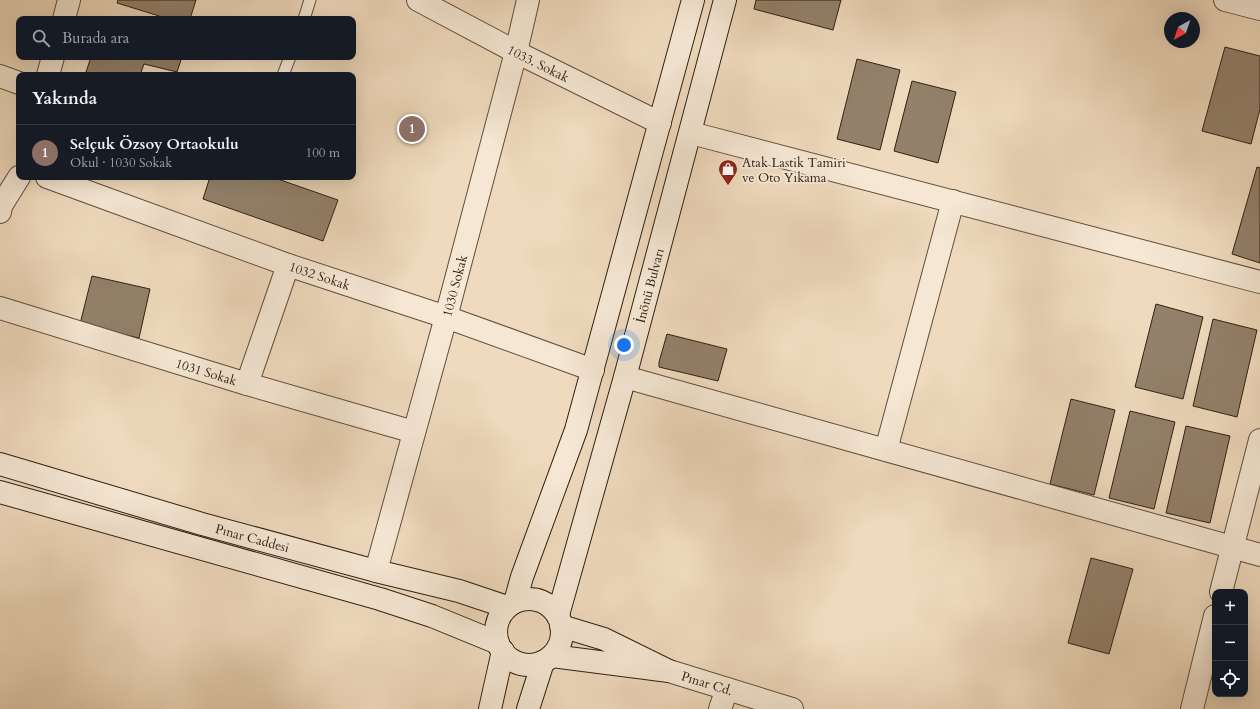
<!DOCTYPE html>
<html lang="tr">
<meta charset="utf-8">
<style>
:root{--surface:#171b24;--page:#242831;--text:#f1f3f6;--muted:#9ea1a6;--line:#363941;--accent:#ea580c}
body{margin:0;font-family:Cardo,serif;background:var(--page);color:var(--text)}
.controls{position:absolute;right:12px;bottom:12px;display:grid;overflow:hidden;border-radius:8px;box-shadow:0 4px 16px #0002}
.controls button{width:36px;height:36px;display:grid;place-items:center;padding:0;border:0;border-bottom:1px solid var(--line);background:var(--surface);color:var(--text);font:20px sans-serif}
.compass{position:absolute;left:1164px;top:12px;width:36px;height:36px;border-radius:50%;background:var(--surface);box-shadow:0 4px 16px #0002;rotate:220deg}
.you{position:absolute;left:624px;top:345px;width:14px;height:14px;margin:-10px;border:3px solid #fff;border-radius:50%;background:#1a73e8;box-shadow:0 0 0 6px #1a73e833}
.badge{display:grid;place-items:center;width:26px;height:26px;border-radius:50%;background:var(--accent);color:#fff;font-size:13px;font-weight:700}
.pin{position:absolute;translate:-50% -50%;border:2px solid #fff;box-shadow:0 1px 4px #0006}
.list{margin:0;padding:0;list-style:none}
h2{display:flex;justify-content:space-between;align-items:center;height:52px;margin:0;padding:0 16px;font-size:17px}
h2 small{font-size:13px;font-weight:400;color:var(--muted)}
.list li{display:grid;grid-template-columns:26px 1fr auto;gap:12px;align-items:center;box-sizing:border-box;height:56px;padding:0 16px;border-top:1px solid var(--line)}
.list b{display:block;font-size:15px;white-space:nowrap}
.list p{margin:0;font-size:13px;white-space:nowrap;color:var(--muted)}
.list em{font-size:13px;font-style:normal;color:var(--muted)}
.icon{flex:none;width:22px;height:22px;fill:none;stroke:currentColor;stroke-width:2;stroke-linecap:round;stroke-linejoin:round}
.map{position:relative;flex:none;width:1260px;height:709px;overflow:hidden}
.search{position:absolute;background:var(--surface);box-shadow:0 4px 16px #0002;left:16px;top:16px;width:340px;height:44px;display:flex;align-items:center;gap:10px;box-sizing:border-box;padding:0 14px;border-radius:8px;color:var(--muted);font-size:15px}
.panel{position:absolute;background:var(--surface);box-shadow:0 4px 16px #0002;left:16px;top:72px;width:340px;height:108px;border-radius:8px}
.map>svg:first-child{display:block}
.building{fill:#93816b;stroke:#2f2013}
.lines{fill:none;stroke-linecap:round;stroke-linejoin:round}
.service-casing{stroke:#5f4e3e;stroke-width:13}
.minor-casing{stroke:#5f4e3e;stroke-width:24}
.tertiary-casing{stroke:#5f4e3e;stroke-width:24}
.secondary-casing{stroke:#2f2013;stroke-width:24}
.service{stroke:#f5e7d4;stroke-width:11}
.minor{stroke:#f5e7d4;stroke-width:22}
.tertiary{stroke:#f5e7d4;stroke-width:22}
.secondary{stroke:#f5e7d4;stroke-width:22}
.labels{text-anchor:middle;stroke-width:3.5;stroke-linejoin:round;paint-order:stroke}
.street-label{font-size:13px;fill:#2f2013;stroke:#f5e7d4}
.poi-label{font-size:13px;fill:#2f2013;stroke:#f5e7d4;text-anchor:start}
</style>
<div class="map">
<svg width="1260" height="709" viewBox="0 0 1260 709">
<rect width="100%" height="100%" fill="#efdabd"/>
<filter id="stains"><feTurbulence type="fractalNoise" baseFrequency=".005" numOctaves="4"/><feColorMatrix values="0 0 0 0 .2 0 0 0 0 .09 0 0 0 0 .02 0 0 0 .5 -.17"/></filter>
<radialGradient id="worn" r=".72"><stop offset=".6" stop-color="#630" stop-opacity="0"/><stop offset="1" stop-color="#630" stop-opacity=".3"/></radialGradient>
<g class="building">
<polygon points="118,0 196,0 190,19 169,19 117,3"/>
<polygon points="756,0 841,0 833,30 754,9"/>
<polygon points="1225,47 1260,56 1260,109 1251,144 1202,131"/>
<polygon points="91,57 182,57 177,72 144,64 140,75 85,75"/>
<polygon points="857,59 900,70 880,150 837,139"/>
<polygon points="912,81 956,92 938,163 894,151"/>
<polygon points="1257,167 1260,168 1260,263 1232,254"/>
<polygon points="210,177 272,177 338,200 323,241 203,199"/>
<polygon points="92,276 150,289 139,338 80,324"/>
<polygon points="1156,304 1203,317 1183,399 1135,387"/>
<polygon points="1213,319 1257,330 1237,417 1193,406"/>
<polygon points="667,334 727,349 718,381 659,367 659,362"/>
<polygon points="1071,399 1115,410 1094,495 1050,484"/>
<polygon points="1130,411 1175,422 1154,509 1109,498"/>
<polygon points="1186,426 1230,436 1210,523 1166,513"/>
<polygon points="1091,558 1133,569 1109,654 1068,643"/>
</g>
<g class="lines">
<defs>
<g id="service">
<polyline points="304,19 310,0"/>
<polyline points="283,75 290,57"/>
</g>
<g id="minor">
<path id="s1" d="M418 0 516 52 660 123"/>
<polyline points="1225,0 1260,9"/>
<polyline points="0,76 19,83"/>
<polyline points="691,133 1260,282"/>
<path id="s2" d="M47 177 288 265 446 317 593 370"/>
<path id="s3" d="M0 308 247 384 414 432"/>
<polyline points="625,377 1260,555"/>
<polyline points="247,384 288,265"/>
<polyline points="886,450 953,201"/>
<path id="s4" d="M376 571 446 317 516 52 528 0"/>
<polyline points="720,709 727,689"/>
</g>
<g id="tertiary">
<polyline points="64,19 69,0"/>
<polyline points="48,75 53,57"/>
<polyline points="0,212 1,206 19,177"/>
<polyline points="1221,592 1260,440"/>
<path id="s5" d="M669 671 792 709"/>
<polyline points="1192,709 1215,616"/>
</g>
<g id="secondary">
<path id="s6" d="M0 464 202 524 376 571 459 591 507 607"/>
<polyline points="0,492 380,599 432,616 498,643"/>
<circle cx="529" cy="632" r="33"/>
<polyline points="515,602 522,577 576,430 693,0"/>
<path id="s7" d="M558 615 625 377 725 0"/>
<polyline points="552,656 669,671 604,639 561,626"/>
<polyline points="490,709 503,651"/>
<polyline points="528,709 543,662"/>
</g>
</defs>
<use href="#service" class="service-casing"/>
<use href="#minor" class="minor-casing"/>
<use href="#tertiary" class="tertiary-casing"/>
<use href="#secondary" class="secondary-casing"/>
<use href="#service" class="service"/>
<use href="#minor" class="minor"/>
<use href="#tertiary" class="tertiary"/>
<use href="#secondary" class="secondary"/>
</g>
<defs>
<symbol id="shop-pin" viewBox="-11 -11 22 30"><path d="M0 17L-7.5 6A9.5 9.5 0 1 1 7.5 6Z" fill="#8f2418" stroke="#f5e7d4"/><path d="M-5-2.5h2.3a2.7 3.5 0 0 1 5.4 0H5L5.5 6h-11ZM-1.5-2.5h3a1.5 2.3 0 0 0-3 0Z" fill="#fff"/></symbol>
</defs>
<g fill-rule="evenodd">
<use href="#shop-pin" x="717" y="158" width="22" height="30"/>
</g>
<g class="labels">
<g class="street-label">
<text dy="5" stroke="none"><textPath href="#s1" startOffset="136">1033. Sokak</textPath></text>
<text dy="5" stroke="none"><textPath href="#s2" startOffset="290">1032 Sokak</textPath></text>
<text dy="5" stroke="none"><textPath href="#s7" startOffset="342">İnönü Bulvarı</textPath></text>
<text dy="5" stroke="none"><textPath href="#s4" startOffset="296">1030 Sokak</textPath></text>
<text dy="5" stroke="none"><textPath href="#s3" startOffset="216">1031 Sokak</textPath></text>
<text dy="5" stroke="none"><textPath href="#s6" startOffset="263">Pınar Caddesi</textPath></text>
<text dy="5" stroke="none"><textPath href="#s5" startOffset="40">Pınar Cd.</textPath></text>
</g>
<g class="poi-label">
<text x="742" y="167">Atak Lastik Tamiri<tspan x="742" dy="15">ve Oto Yıkama</tspan></text>
</g>
</g>
<rect width="100%" height="100%" filter="url(#stains)"/>
<rect width="100%" height="100%" fill="url(#worn)"/>
</svg>
<div class="controls">
<button>+</button>
<button>−</button>
<button><svg class="icon" aria-label="locate" viewBox="0 0 24 24"><circle cx="12" cy="12" r="6"/><path d="M12 2v4M12 18v4M2 12h4M18 12h4"/></svg></button>
</div>
<svg class="compass" viewBox="-18 -18 36 36"><path d="M0-13l5 13h-10z" fill="#e53935"/><path d="M0 13l5-13h-10z" fill="#9ea1a6"/></svg>
<div class="you"></div>
<div class="pin badge" style="left:412px;top:129px;background:#8d6e63">1</div>
<div class="search"><svg class="icon" aria-label="search" viewBox="0 0 24 24"><circle cx="10" cy="10" r="6"/><path d="M15 15l6 6"/></svg>Burada ara</div>
<section class="panel">
<h2>Yakında<small></small></h2>
<ul class="list">
<li><span class="badge" style="background:#8d6e63">1</span><div><b>Selçuk Özsoy Ortaokulu</b><p>Okul · 1030 Sokak</p></div><em>100 m</em></li>
</ul>
</section>
</div>
